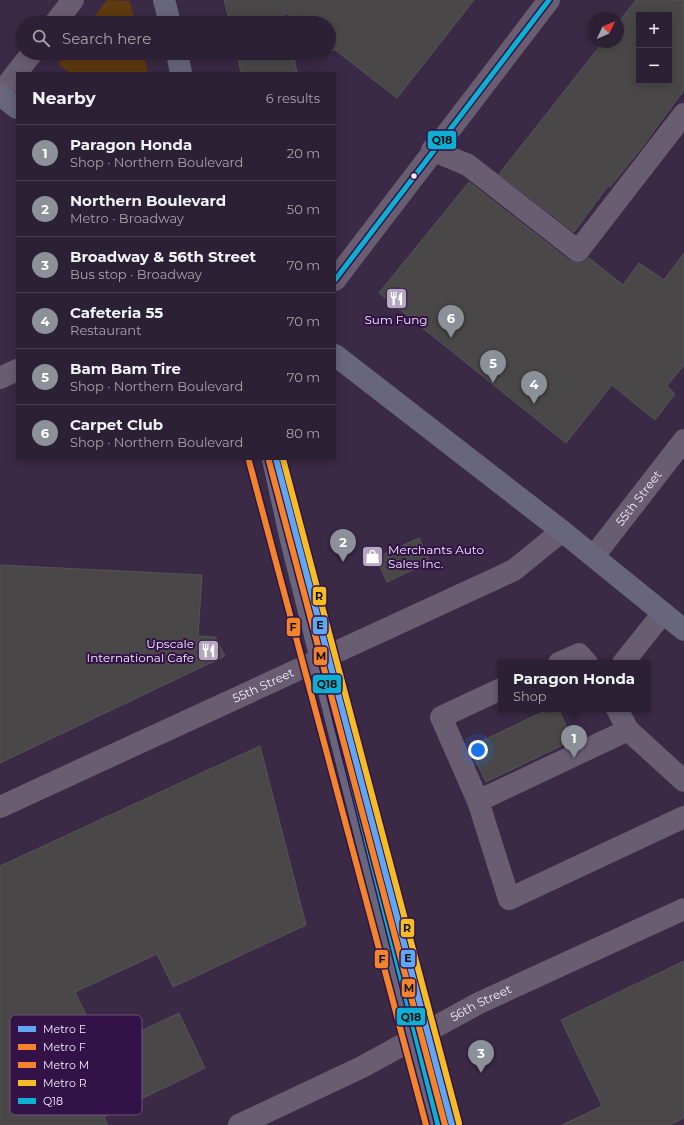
<!DOCTYPE html>
<meta charset="utf-8">
<style>
:root{--surface:#2c2034;--page:#34283c;--text:#f1f3f6;--muted:#a6a3ac;--line:#483e4f;--accent:#8c9099}
body{margin:0;font-family:Montserrat,sans-serif;background:var(--page);color:var(--text)}
.controls{position:absolute;right:12px;top:12px;display:grid;overflow:hidden;border-radius:0px;box-shadow:0 2px 10px #0003}
.controls button{width:36px;height:36px;display:grid;place-items:center;padding:0;border:0;border-bottom:1px solid var(--line);background:var(--surface);color:var(--text);font:20px sans-serif}
.compass{position:absolute;left:588px;top:12px;width:36px;height:36px;border-radius:50%;background:var(--surface);box-shadow:0 2px 10px #0003;rotate:46deg}
.you{position:absolute;left:478px;top:750px;width:14px;height:14px;margin:-10px;border:3px solid #fff;border-radius:50%;background:#1a73e8;box-shadow:0 0 0 6px #1a73e833}
.badge{display:grid;place-items:center;width:26px;height:26px;border-radius:50%;background:var(--accent);color:#fff;font-size:13px;font-weight:700}
.pin{position:absolute;translate:-50% -33px;filter:drop-shadow(0 1px 2px #0008)}
.pin::after{content:'';position:absolute;top:21px;width:14px;height:12px;background:inherit;clip-path:polygon(0 0,100% 0,50% 100%)}
.popup{position:absolute;left:498px;top:660px;width:152px;height:52px;box-sizing:border-box;display:grid;place-content:center;border-radius:0px;background:var(--surface);filter:drop-shadow(0 1px 3px #0005);font-size:13px;white-space:nowrap;color:var(--muted)}
.popup b{font-size:15px;color:var(--text)}
.popup::after{content:'';position:absolute;left:50%;top:100%;margin-left:-8px;border:8px solid transparent;border-top-color:var(--surface)}
.list{margin:0;padding:0;list-style:none}
h2{display:flex;justify-content:space-between;align-items:center;height:52px;margin:0;padding:0 16px;font-size:17px}
h2 small{font-size:13px;font-weight:400;color:var(--muted)}
.list li{display:grid;grid-template-columns:26px 1fr auto;gap:12px;align-items:center;box-sizing:border-box;height:56px;padding:0 16px;border-top:1px solid var(--line)}
.list b{display:block;font-size:15px;white-space:nowrap}
.list p{margin:0;font-size:13px;white-space:nowrap;color:var(--muted)}
.list em{font-size:13px;font-style:normal;color:var(--muted)}
.icon{flex:none;width:22px;height:22px;fill:none;stroke:currentColor;stroke-width:2;stroke-linecap:round;stroke-linejoin:round}
.map{position:relative;flex:none;width:684px;height:1125px;overflow:hidden}
.search{position:absolute;background:var(--surface);box-shadow:0 2px 10px #0003;left:16px;top:16px;width:320px;height:44px;display:flex;align-items:center;gap:10px;box-sizing:border-box;padding:0 14px;border-radius:22px;color:var(--muted);font-size:15px}
.panel{position:absolute;background:var(--surface);box-shadow:0 2px 10px #0003;left:16px;top:72px;width:320px;height:388px;border-radius:0px}
.map>svg:first-child{display:block}
.green{fill:#5d3a0f}
.building{fill:#494747;stroke:#555455;fill-rule:evenodd}
.lines{fill:none;stroke-linecap:round;stroke-linejoin:round}
.minor{stroke:#695d72;stroke-width:22}
.major{stroke:#67667d;stroke-width:22}
.bus-1-casing{stroke:#321247;stroke-width:8}
.bus-1{stroke:#0dafd3;stroke-width:5}
.metro-1-casing{stroke:#321247;stroke-width:9}
.metro-2-casing{stroke:#321247;stroke-width:9}
.metro-3-casing{stroke:#321247;stroke-width:9}
.metro-4-casing{stroke:#321247;stroke-width:9}
.metro-1{stroke:#60a6f3;stroke-width:6}
.metro-2{stroke:#f2842d;stroke-width:6}
.metro-3{stroke:#f2842d;stroke-width:6}
.metro-4{stroke:#f6bc26;stroke-width:6}
.bus-dot{fill:#f5eaff;stroke:#321247;stroke-width:1.5}
.labels{text-anchor:middle;stroke-width:4;stroke-linejoin:round;paint-order:stroke}
.poi-label{font-size:12px;fill:#f5eaff;stroke:#321247}
.street-label{font-size:12px;fill:#f5eaff;stroke:#321247}
.key{fill:#321247;stroke:#6c537e;stroke-width:1}
.key-label{font-size:11px;fill:#f5eaff}
.line-badge{stroke:#321247;stroke-width:1.5}
.pale-badge-label{font-size:11px;text-anchor:middle;font-weight:bold;fill:#111}
</style>
<div class="map">
<svg width="684" height="1125" viewBox="0 0 684 1125">
<rect width="100%" height="100%" fill="#3a2a46"/>
<g class="green">
<polygon points="107,0 130,1 136,23 89,23"/>
<polygon points="66,53 143,53 148,73 70,73 58,64"/>
</g>
<g class="building">
<polygon points="224,0 474,0 397,98 334,49 333,51 329,48 329,23 298,23 284,12 286,23 230,23"/>
<path d="M636 0H684V90L643 146 610 187 608 186 574 232 499 174 603 42H618V23ZM639 15H669V81H639Z"/>
<polygon points="237,53 293,53 297,73 241,73"/>
<polygon points="469,182 570,261 576,263 582,263 589,258 623,285 639,263 664,280 684,253 684,365 667,386 675,394 655,420 612,385 566,443 379,293"/>
<polygon points="419,538 430,562 387,582 376,558"/>
<polygon points="0,565 202,575 198,636 215,637 225,656 0,763"/>
<polygon points="549,709 558,709 573,740 486,782 469,747"/>
<polygon points="260,746 306,925 173,987 157,954 75,992 103,1049 179,1013 205,1068 104,1117 108,1125 0,1125 0,866"/>
<polygon points="684,961 684,1118 670,1125 562,1125 602,1106 561,1020"/>
</g>
<g class="lines">
<g class="minor">
<polyline points="55,23 73,0"/>
<polyline points="0,94 32,53"/>
<polyline points="432,150 468,165 578,251 684,114"/>
<polyline points="335,280 549,0"/>
<polyline points="0,378 17,370"/>
<path id="s1" d="M594 556 684 440"/>
<polyline points="559,663 579,654 587,663"/>
<polyline points="623,663 663,613"/>
<polyline points="617,709 628,730 684,781"/>
<polyline points="628,730 478,801 509,899 684,817"/>
<polyline points="478,801 441,717 501,689"/>
<path id="s2" d="M0 807 497 578 514 570 562 531"/>
<path id="s3" d="M239 1125 362 1067 479 1003 684 909"/>
</g>
<g class="major">
<polyline points="164,0 170,23"/>
<polyline points="177,53 181,73"/>
<polyline points="0,95 17,108"/>
<polyline points="335,355 562,531 684,630"/>
<polyline points="273,459 290,536 438,1125"/>
</g>
<defs>
<g id="bus-1">
<polyline points="335,280 549,0"/>
<polyline points="273,459 290,536 438,1125"/>
</g>
</defs>
<use href="#bus-1" class="bus-1-casing"/>
<use href="#bus-1" class="bus-1"/>
<defs>
<polyline id="metro-1" points="276,459 452,1125"/>
<polyline id="metro-2" points="249,461 426,1125"/>
<polyline id="metro-3" points="269,461 445,1125"/>
<polyline id="metro-4" points="283,459 459,1123"/>
</defs>
<use href="#metro-1" class="metro-1-casing"/>
<use href="#metro-2" class="metro-2-casing"/>
<use href="#metro-3" class="metro-3-casing"/>
<use href="#metro-4" class="metro-4-casing"/>
<use href="#metro-1" class="metro-1"/>
<use href="#metro-2" class="metro-2"/>
<use href="#metro-3" class="metro-3"/>
<use href="#metro-4" class="metro-4"/>
</g>
<defs>
<symbol id="restaurant-square" viewBox="-11 -11 22 22"><rect x="-9" y="-9" width="18" height="18" rx="4" fill="#b4a7be" stroke="#321247"/><path d="M-5-6h1v4h1v-4h1v4h1v-4h1v5L-1.5 .5V6h-2V.5L-5-1ZM5-6V6H3V1.5H1.5Q1.5-4 5-6Z" fill="#fff"/></symbol>
<symbol id="shop-square" viewBox="-11 -11 22 22"><rect x="-9" y="-9" width="18" height="18" rx="4" fill="#b4a7be" stroke="#321247"/><path d="M-5-2.5h2.3a2.7 3.5 0 0 1 5.4 0H5L5.5 6h-11ZM-1.5-2.5h3a1.5 2.3 0 0 0-3 0Z" fill="#fff"/></symbol>
</defs>
<g fill-rule="evenodd">
<use href="#restaurant-square" x="384" y="286" width="25" height="25"/>
<use href="#shop-square" x="360" y="544" width="25" height="25"/>
<use href="#restaurant-square" x="196" y="638" width="25" height="25"/>
</g>
<circle class="bus-dot" cx="414" cy="176" r="3.5"/>
<g class="labels">
<g class="poi-label">
<text x="396" y="324">Sum Fung</text>
<text x="388" y="554" text-anchor="start">Merchants Auto<tspan x="388" dy="14">Sales Inc.</tspan></text>
<text x="194" y="648" text-anchor="end">Upscale<tspan x="194" dy="14">International Cafe</tspan></text>
</g>
<g class="street-label">
<text dy="4" stroke="none"><textPath href="#s1" startOffset="73">55th Street</textPath></text>
<text dy="4" stroke="none"><textPath href="#s2" startOffset="290">55th Street</textPath></text>
<text dy="4" stroke="none"><textPath href="#s3" startOffset="271">56th Street</textPath></text>
</g>
</g>
<rect x="10" y="1015" width="132" height="100" rx="6" class="key"/>
<rect x="18" y="1026" width="18" height="6" fill="#60a6f3"/>
<rect x="18" y="1044" width="18" height="6" fill="#f2842d"/>
<rect x="18" y="1062" width="18" height="6" fill="#f2842d"/>
<rect x="18" y="1080" width="18" height="6" fill="#f6bc26"/>
<rect x="18" y="1098" width="18" height="6" fill="#0dafd3"/>
<g class="key-label">
<text x="43" y="1033">Metro E</text>
<text x="43" y="1051">Metro F</text>
<text x="43" y="1069">Metro M</text>
<text x="43" y="1087">Metro R</text>
<text x="43" y="1105">Q18</text>
</g>
<g class="line-badge">
<rect x="427" y="130" width="30" height="20" rx="4" fill="#0dafd3"/>
<rect x="312" y="586" width="15" height="20" rx="4" fill="#f6bc26"/>
<rect x="312" y="616" width="16" height="19" rx="4" fill="#60a6f3"/>
<rect x="286" y="617" width="15" height="20" rx="4" fill="#f2842d"/>
<rect x="313" y="646" width="15" height="20" rx="4" fill="#f2842d"/>
<rect x="312" y="674" width="30" height="20" rx="4" fill="#0dafd3"/>
<rect x="400" y="918" width="15" height="20" rx="4" fill="#f6bc26"/>
<rect x="400" y="949" width="16" height="19" rx="4" fill="#60a6f3"/>
<rect x="374" y="949" width="15" height="20" rx="4" fill="#f2842d"/>
<rect x="401" y="978" width="15" height="20" rx="4" fill="#f2842d"/>
<rect x="396" y="1007" width="30" height="19" rx="4" fill="#0dafd3"/>
</g>
<g class="pale-badge-label">
<text x="442" y="144">Q18</text>
<text x="319" y="600">R</text>
<text x="320" y="629">E</text>
<text x="293" y="631">F</text>
<text x="321" y="660">M</text>
<text x="327" y="688">Q18</text>
<text x="407" y="932">R</text>
<text x="408" y="962">E</text>
<text x="382" y="963">F</text>
<text x="409" y="992">M</text>
<text x="411" y="1021">Q18</text>
</g>
</svg>
<div class="controls">
<button>+</button>
<button>−</button>
</div>
<svg class="compass" viewBox="-18 -18 36 36"><path d="M0-13l5 13h-10z" fill="#e53935"/><path d="M0 13l5-13h-10z" fill="#a6a3ac"/></svg>
<div class="you"></div>
<div class="pin badge" style="left:574px;top:758px">1</div>
<div class="popup"><b>Paragon Honda</b>Shop</div>
<div class="pin badge" style="left:343px;top:562px">2</div>
<div class="pin badge" style="left:481px;top:1073px">3</div>
<div class="pin badge" style="left:534px;top:404px">4</div>
<div class="pin badge" style="left:493px;top:383px">5</div>
<div class="pin badge" style="left:451px;top:338px">6</div>
<div class="search"><svg class="icon" aria-label="search" viewBox="0 0 24 24"><circle cx="10" cy="10" r="6"/><path d="M15 15l6 6"/></svg>Search here</div>
<section class="panel">
<h2>Nearby<small>6 results</small></h2>
<ul class="list">
<li><span class="badge">1</span><div><b>Paragon Honda</b><p>Shop · Northern Boulevard</p></div><em>20 m</em></li>
<li><span class="badge">2</span><div><b>Northern Boulevard</b><p>Metro · Broadway</p></div><em>50 m</em></li>
<li><span class="badge">3</span><div><b>Broadway &amp; 56th Street</b><p>Bus stop · Broadway</p></div><em>70 m</em></li>
<li><span class="badge">4</span><div><b>Cafeteria 55</b><p>Restaurant</p></div><em>70 m</em></li>
<li><span class="badge">5</span><div><b>Bam Bam Tire</b><p>Shop · Northern Boulevard</p></div><em>70 m</em></li>
<li><span class="badge">6</span><div><b>Carpet Club</b><p>Shop · Northern Boulevard</p></div><em>80 m</em></li>
</ul>
</section>
</div>
